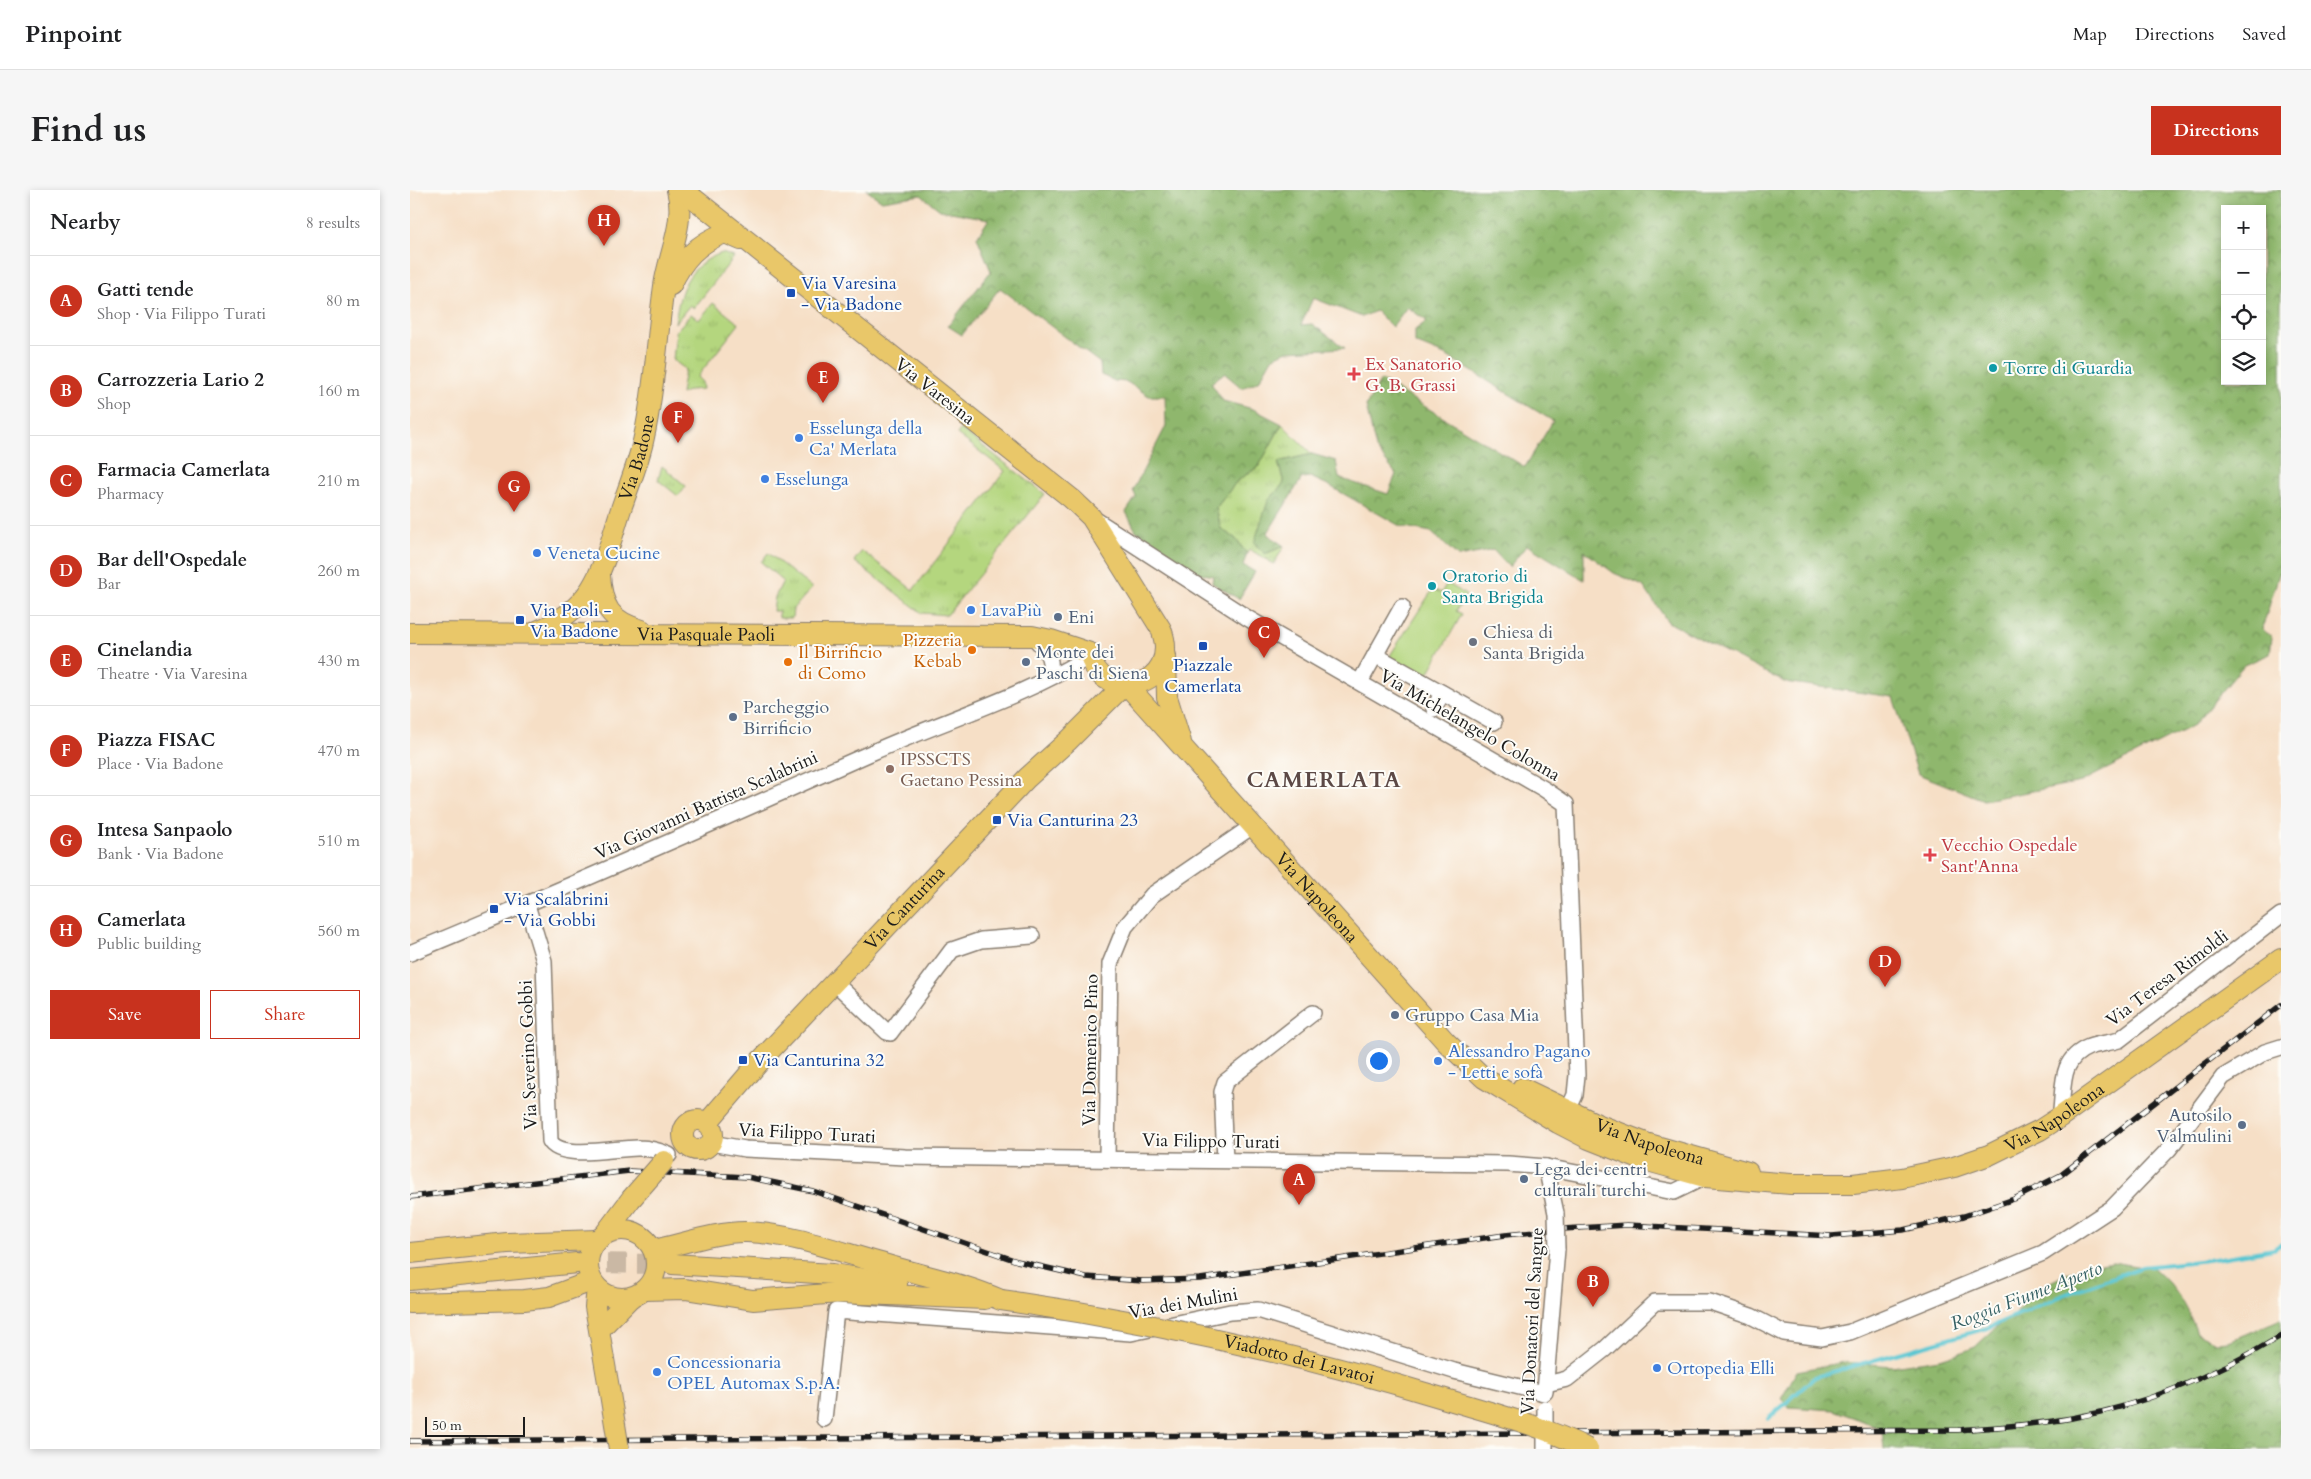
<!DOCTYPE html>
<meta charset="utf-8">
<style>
:root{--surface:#fff;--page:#f6f6f6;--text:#202124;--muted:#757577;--line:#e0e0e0;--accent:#c8321e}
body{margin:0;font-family:Cardo,serif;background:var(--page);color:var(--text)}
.controls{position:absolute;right:15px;top:15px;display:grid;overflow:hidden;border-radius:0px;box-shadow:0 2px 8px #0003}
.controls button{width:45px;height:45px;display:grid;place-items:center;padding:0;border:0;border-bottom:1px solid var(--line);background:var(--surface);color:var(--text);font:25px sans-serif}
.scale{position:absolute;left:15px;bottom:12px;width:100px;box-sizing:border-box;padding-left:5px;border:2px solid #1c1c1c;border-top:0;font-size:14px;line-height:18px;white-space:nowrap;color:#1c1c1c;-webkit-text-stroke:4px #fdfcf7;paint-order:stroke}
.you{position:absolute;left:968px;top:870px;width:18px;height:18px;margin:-12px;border:4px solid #fff;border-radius:50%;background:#1a73e8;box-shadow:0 0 0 8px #1a73e833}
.badge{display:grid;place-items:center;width:32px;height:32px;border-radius:50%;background:var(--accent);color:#fff;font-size:16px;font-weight:700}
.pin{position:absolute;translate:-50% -41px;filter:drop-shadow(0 1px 2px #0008)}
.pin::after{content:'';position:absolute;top:26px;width:18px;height:15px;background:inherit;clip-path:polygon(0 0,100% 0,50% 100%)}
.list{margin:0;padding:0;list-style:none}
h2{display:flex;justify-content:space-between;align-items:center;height:65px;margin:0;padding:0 20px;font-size:21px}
h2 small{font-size:16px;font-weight:400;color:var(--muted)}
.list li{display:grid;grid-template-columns:32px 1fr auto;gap:15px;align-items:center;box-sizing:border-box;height:90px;padding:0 20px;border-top:1px solid var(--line)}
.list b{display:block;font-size:19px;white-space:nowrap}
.list p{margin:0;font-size:16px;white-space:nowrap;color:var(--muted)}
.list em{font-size:16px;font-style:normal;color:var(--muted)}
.actions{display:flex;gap:10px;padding:15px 20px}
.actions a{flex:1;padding:11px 0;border:1px solid var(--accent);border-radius:0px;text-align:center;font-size:18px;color:var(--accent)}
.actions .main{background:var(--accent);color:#fff}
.icon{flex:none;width:28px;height:28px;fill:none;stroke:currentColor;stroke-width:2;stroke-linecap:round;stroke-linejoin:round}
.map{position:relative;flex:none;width:1871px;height:1259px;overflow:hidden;border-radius:0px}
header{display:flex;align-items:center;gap:30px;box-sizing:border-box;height:70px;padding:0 25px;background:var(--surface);border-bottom:1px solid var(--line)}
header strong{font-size:24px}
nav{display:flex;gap:28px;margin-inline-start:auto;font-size:18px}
.intro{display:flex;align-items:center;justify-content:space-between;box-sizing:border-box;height:120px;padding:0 30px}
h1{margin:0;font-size:35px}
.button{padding:12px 22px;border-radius:0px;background:var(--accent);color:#fff;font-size:18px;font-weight:700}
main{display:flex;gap:30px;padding:0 30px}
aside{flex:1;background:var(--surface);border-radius:0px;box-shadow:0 2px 8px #0003}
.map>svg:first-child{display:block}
.grass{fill:url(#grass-tufts);stroke:#68794d}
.forest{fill:url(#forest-crowns);stroke:#566a44;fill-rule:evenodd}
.pitch{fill:#b4d67e;stroke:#68794d}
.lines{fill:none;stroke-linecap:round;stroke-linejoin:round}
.stream{stroke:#5ac6d1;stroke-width:4}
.major-tunnel{stroke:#cab8a4;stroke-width:20;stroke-dasharray:20 10;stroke-linecap:butt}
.minor-casing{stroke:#897e71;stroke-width:18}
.major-casing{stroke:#897e71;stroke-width:22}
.minor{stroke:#fff;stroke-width:15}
.major{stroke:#e9c769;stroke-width:20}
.rail-casing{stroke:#1c1c1c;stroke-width:5.5}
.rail{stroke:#fdfcf7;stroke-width:4;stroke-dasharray:11;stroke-linecap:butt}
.minor-bridge-casing{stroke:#897e71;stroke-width:18;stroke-linecap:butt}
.major-bridge-casing{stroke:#897e71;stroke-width:22;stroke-linecap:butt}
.minor-bridge{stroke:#fff;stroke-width:15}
.major-bridge{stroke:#e9c769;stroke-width:20}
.transit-dot{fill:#1a4fb4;stroke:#fdfcf7;stroke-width:2}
.culture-dot{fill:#0f9aa8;stroke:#fdfcf7;stroke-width:2}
.health-dot{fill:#e0444e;stroke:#fdfcf7;stroke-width:2}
.shop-dot{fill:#3f7fe0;stroke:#fdfcf7;stroke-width:2}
.service-dot{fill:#5c6f8a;stroke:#fdfcf7;stroke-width:2}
.worship-dot{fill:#6b7280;stroke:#fdfcf7;stroke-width:2}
.food-dot{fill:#e8710a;stroke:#fdfcf7;stroke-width:2}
.education-dot{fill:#8d6e63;stroke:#fdfcf7;stroke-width:2}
.labels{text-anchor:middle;stroke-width:4;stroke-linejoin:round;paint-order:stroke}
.transit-label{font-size:18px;fill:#164399;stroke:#fdfcf7;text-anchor:start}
.health-label{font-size:18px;fill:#be3a42;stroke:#fdfcf7;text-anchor:start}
.culture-label{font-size:18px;fill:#0d838f;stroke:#fdfcf7;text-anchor:start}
.street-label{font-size:18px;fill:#1c1c1c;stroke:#fdfcf7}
.shop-label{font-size:18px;fill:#366cbe;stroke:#fdfcf7;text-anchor:start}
.service-label{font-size:18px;fill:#4e5e75;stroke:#fdfcf7;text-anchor:start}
.worship-label{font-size:18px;fill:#5b616d;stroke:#fdfcf7;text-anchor:start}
.food-label{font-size:18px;fill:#c56008;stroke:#fdfcf7;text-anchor:end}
.education-label{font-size:18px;fill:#785e54;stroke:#fdfcf7;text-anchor:start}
.water-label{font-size:19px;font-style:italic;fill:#356064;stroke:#fdfcf7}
.district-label{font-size:22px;font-weight:bold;letter-spacing:1px;fill:#5c4946;stroke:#fdfcf7}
</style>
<header>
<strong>Pinpoint</strong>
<nav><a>Map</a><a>Directions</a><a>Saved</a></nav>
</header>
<div class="intro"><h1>Find us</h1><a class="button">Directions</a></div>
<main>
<aside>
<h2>Nearby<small>8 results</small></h2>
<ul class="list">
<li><span class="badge">A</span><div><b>Gatti tende</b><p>Shop · Via Filippo Turati</p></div><em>80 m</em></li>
<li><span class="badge">B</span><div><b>Carrozzeria Lario 2</b><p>Shop</p></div><em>160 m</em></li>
<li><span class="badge">C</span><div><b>Farmacia Camerlata</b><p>Pharmacy</p></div><em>210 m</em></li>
<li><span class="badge">D</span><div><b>Bar dell'Ospedale</b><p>Bar</p></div><em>260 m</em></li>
<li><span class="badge">E</span><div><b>Cinelandia</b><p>Theatre · Via Varesina</p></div><em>430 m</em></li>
<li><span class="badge">F</span><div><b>Piazza FISAC</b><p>Place · Via Badone</p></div><em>470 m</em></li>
<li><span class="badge">G</span><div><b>Intesa Sanpaolo</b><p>Bank · Via Badone</p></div><em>510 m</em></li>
<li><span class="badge">H</span><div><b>Camerlata</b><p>Public building</p></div><em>560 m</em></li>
</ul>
<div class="actions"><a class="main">Save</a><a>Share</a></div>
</aside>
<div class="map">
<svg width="1871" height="1259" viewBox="0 0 1871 1259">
<defs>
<pattern id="grass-tufts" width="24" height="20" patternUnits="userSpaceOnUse" patternTransform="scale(1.25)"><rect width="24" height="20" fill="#b4d67e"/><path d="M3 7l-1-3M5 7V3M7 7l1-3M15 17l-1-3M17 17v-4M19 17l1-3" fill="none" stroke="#9ab76c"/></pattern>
<pattern id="forest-crowns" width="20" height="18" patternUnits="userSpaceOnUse" patternTransform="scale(1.25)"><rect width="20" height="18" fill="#8fb76d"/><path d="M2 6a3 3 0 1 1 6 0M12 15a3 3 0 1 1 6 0" fill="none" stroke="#749459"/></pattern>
</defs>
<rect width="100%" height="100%" fill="#fdfcf7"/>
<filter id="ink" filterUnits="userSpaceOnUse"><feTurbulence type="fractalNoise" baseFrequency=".02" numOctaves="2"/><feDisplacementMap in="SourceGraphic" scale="10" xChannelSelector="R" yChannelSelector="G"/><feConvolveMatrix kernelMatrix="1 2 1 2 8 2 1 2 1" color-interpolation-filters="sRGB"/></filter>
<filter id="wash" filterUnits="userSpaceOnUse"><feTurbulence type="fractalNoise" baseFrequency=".0096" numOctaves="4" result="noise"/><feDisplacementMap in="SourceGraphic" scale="20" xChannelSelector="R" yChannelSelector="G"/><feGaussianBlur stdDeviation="1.12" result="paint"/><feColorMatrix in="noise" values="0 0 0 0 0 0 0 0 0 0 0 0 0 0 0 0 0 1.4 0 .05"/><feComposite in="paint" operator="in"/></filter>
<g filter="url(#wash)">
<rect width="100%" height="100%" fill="#f6dfc6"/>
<g class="grass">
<path d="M312 63 324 67 284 118 280 115 265 133C270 98 278 75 312 63Z"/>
<polygon points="303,113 329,134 287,187 292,192 293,199 279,200 271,204 275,179 263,170 266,141 281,124 289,130"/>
<polygon points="872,234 902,264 868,272 874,293 858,311 855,364 874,356 864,374 839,359 837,364 825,348 811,339 806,318 827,291 849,276"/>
<polygon points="551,239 635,304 537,425 512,423 444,371 452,361 503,400 595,281 547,244"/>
<polygon points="252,276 276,296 268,306 248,290"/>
<polygon points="358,363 402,398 383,419 382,428 369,428 369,421 363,421 365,407 373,391 351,372"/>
</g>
<g class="forest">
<path d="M456 0H1871V378L1852 439 1862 447 1860 464 1834 475 1784 535 1671 592 1574 610 1508 584 1483 507 1374 492 1258 432 1233 396 1204 383 1174 361V390L1117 355 1099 377 1083 360 1049 367 1021 342 990 336 918 295 900 287 892 288 857 344 874 356 855 364 844 353 858 311 874 293 868 272 902 264 926 271 929 288 978 304 986 284 966 259 956 216 971 190 1115 277 1143 231 1037 166 1005 153V140L1017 131 997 117 982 137 966 121 952 127 903 108 891 135 902 134 935 158 877 161 862 168 849 191 832 198 814 183 801 193 813 211 843 219 872 234 849 276 827 291 806 318 811 339 825 348 837 364 833 375 845 382 829 409 802 393 803 386 785 382 726 341 716 322 726 307 723 300 756 236 755 206H739L717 192 705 191 691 185 690 173 590 98 552 145 538 136 581 81 567 47 579 29 530 20 511 5 472 11ZM1815 19H1852V191H1815Z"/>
<path d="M1703 1072 1732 1077 1741 1076C1766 1097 1775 1113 1787 1143L1806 1152 1819 1151 1871 1129V1259H1474L1472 1240 1453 1231 1423 1220 1379 1217 1371 1209 1387 1181 1435 1172 1482 1176 1530 1169 1555 1161 1565 1157 1592 1132 1605 1126 1619 1103 1658 1083 1683 1075Z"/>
</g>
<polygon class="pitch" points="1037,393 1056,405 1046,421 1052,424 1015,489 979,467 1023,399 1031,403"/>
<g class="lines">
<polyline class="stream" points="1358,1229 1405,1187 1577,1138 1656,1104 1732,1077 1798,1070 1864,1059 1871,1054"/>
</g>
</g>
<g filter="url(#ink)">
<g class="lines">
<polyline class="major-tunnel" points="167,1073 262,1074"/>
<defs>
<g id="minor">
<polyline points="683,328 839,429 1134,599 1156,614 1167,885 1165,905 1158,920"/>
<path d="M622 446C636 459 648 472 634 490"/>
<polyline points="965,465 1084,532"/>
<polyline points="950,492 992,417"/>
<polyline points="1024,519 1032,503"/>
<path d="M117 715 134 771 140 951C151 971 209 957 229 958 240 958 250 961 259 965"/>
<path d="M0 763C156 699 309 630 463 562 535 530 613 507 680 466"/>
<polyline points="424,792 477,842 480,843 542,760 571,750 622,746"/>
<path d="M1650 927C1655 900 1647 870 1679 857 1688 854 1699 853 1709 850L1871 725"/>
<polyline points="301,953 335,959 495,967 1098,974 1136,977 1264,1002 1295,987"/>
<polyline points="697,969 700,774 715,737 742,705 841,637"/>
<polyline points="815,970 812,902 815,892 903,823"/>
<polyline points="1136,977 1146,1023"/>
<polyline points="1136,1194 1157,1189 1195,1159 1245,1112 1300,1112 1341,1126 1374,1143 1412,1148 1440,1142 1633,1063 1702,1018 1759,959 1813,887 1855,862 1871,857"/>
<polyline points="1135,1202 1147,1059"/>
<polyline points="414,1229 426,1121 721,1143 820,1122 848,1120 1044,1181 1134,1203"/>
</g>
<g id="major">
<path d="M261 95C273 70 287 53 315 43L331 50"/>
<path d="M190 385C192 417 200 431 232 440"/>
<path id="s1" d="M127 441C187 417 193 375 211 319 219 295 229 272 234 247 245 198 247 146 254 96 258 65 276 32 267 0"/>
<path id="s2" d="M0 443 622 446 641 450 680 463C689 517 774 498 751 439L681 327 662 309 273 0"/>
<polyline points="756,466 757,507 771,552"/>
<path id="s3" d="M717 495 1036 852 1074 888 1148 933 1179 949 1227 968 1295 987 1381 994H1443L1492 988 1544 977 1579 965 1630 940 1650 927 1871 769"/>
<path id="s4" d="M1112 898 1187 934 1236 953 1338 982"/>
<circle cx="288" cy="945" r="15"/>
<path id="s5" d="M297 933 351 870 617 588 659 550 714 495"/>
<circle cx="212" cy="1074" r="34"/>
<polyline points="194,1045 221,1009"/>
<path d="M244 1060C272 1054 309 1041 337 1042 384 1044 429 1062 474 1074 514 1086 553 1093 591 1110"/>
<polyline points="0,1063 97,1053 187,1050"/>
<polyline points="262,1074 423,1084 487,1094"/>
<polyline points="0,1090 167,1073"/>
<polyline points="187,1098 185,1117 199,1198"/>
<polyline points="235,1100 275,1099 343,1110 429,1103 575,1109"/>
<polyline points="0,1113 114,1110 139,1107 182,1091"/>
<polyline points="190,1139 220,1108"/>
</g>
</defs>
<use href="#minor" class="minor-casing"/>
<use href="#major" class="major-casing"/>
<use href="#minor" class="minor"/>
<use href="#major" class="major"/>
<defs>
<g id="rail">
<polyline points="0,1007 219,981 337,987 403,1001 607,1071 676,1087 733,1091 790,1089 1095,1045 1153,1039 1217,1035 1422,1046 1493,1040 1554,1026 1604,1009 1651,985 1871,815"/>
<path d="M0 1251 1548 1240C1586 1237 1624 1235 1662 1228 1736 1215 1807 1184 1871 1146"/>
</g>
</defs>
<use href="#rail" class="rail-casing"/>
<use href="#rail" class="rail"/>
<defs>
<g id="minor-bridge">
<polyline points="1146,1023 1147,1059"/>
<polyline points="1135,1259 1135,1218"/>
</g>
<g id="major-bridge">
<polyline points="221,1009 254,971"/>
<path id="s6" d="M591 1110C741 1131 883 1163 1029 1207 1078 1222 1132 1235 1178 1259"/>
<polyline points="199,1198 209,1259"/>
</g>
</defs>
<use href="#minor-bridge" class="minor-bridge-casing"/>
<use href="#major-bridge" class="major-bridge-casing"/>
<use href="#minor-bridge" class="minor-bridge"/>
<use href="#major-bridge" class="major-bridge"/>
</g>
</g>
<g class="transit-dot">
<rect x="376" y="98" width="10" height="10" rx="2.5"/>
<rect x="105" y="425" width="10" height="10" rx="2.5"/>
<rect x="788" y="451" width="10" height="10" rx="2.5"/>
<rect x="582" y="625" width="10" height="10" rx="2.5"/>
<rect x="79" y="714" width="10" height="10" rx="2.5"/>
<rect x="328" y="865" width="10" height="10" rx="2.5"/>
</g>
<g class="culture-dot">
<circle cx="1583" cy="178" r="5"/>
<circle cx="1022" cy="396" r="5"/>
</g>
<g class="health-dot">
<path d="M941.5 176.5h5v5h5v5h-5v5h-5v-5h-5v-5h5z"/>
<path d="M1517.5 657.5h5v5h5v5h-5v5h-5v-5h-5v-5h5z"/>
</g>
<g class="shop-dot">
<circle cx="389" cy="248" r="5"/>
<circle cx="355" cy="289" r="5"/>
<circle cx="127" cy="363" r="5"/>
<circle cx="561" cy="420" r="5"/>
<circle cx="1028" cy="871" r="5"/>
<circle cx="1247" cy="1178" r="5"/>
<circle cx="247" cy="1182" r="5"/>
</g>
<g class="service-dot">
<circle cx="648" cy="427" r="5"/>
<circle cx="616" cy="472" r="5"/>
<circle cx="323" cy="527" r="5"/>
<circle cx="985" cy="825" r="5"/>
<circle cx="1832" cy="935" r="5"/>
<circle cx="1114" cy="989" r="5"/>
</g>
<circle class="worship-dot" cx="1063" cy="452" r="5"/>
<g class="food-dot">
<circle cx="562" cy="460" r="5"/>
<circle cx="378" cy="472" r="5"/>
</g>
<circle class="education-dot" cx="480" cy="579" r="5"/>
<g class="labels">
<g class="transit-label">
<text x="391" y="99">Via Varesina<tspan x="391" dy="21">- Via Badone</tspan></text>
<text x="120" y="426">Via Paoli -<tspan x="120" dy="21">Via Badone</tspan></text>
<text x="793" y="481" text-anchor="middle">Piazzale<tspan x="793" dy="21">Camerlata</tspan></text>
<text x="597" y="636">Via Canturina 23</text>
<text x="94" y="715">Via Scalabrini<tspan x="94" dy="21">- Via Gobbi</tspan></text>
<text x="343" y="876">Via Canturina 32</text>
</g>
<g class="health-label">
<text x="955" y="180">Ex Sanatorio<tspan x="955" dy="21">G. B. Grassi</tspan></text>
<text x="1531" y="661">Vecchio Ospedale<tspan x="1531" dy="21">Sant'Anna</tspan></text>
</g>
<g class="culture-label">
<text x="1593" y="184">Torre di Guardia</text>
<text x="1032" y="392">Oratorio di<tspan x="1032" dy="21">Santa Brigida</tspan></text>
</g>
<g class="street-label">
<text transform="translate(525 201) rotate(38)" y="6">Via Varesina</text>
<text dy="6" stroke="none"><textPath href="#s1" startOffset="209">Via Badone</textPath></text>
<text dy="6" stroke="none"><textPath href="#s2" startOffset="296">Via Pasquale Paoli</textPath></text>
<text transform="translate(1060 535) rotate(30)" y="6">Via Michelangelo Colonna</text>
<text transform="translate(296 615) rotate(-24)" y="6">Via Giovanni Battista Scalabrini</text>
<text dy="6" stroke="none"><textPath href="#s3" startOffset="285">Via Napoleona</textPath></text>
<text dy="6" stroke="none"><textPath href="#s5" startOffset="292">Via Canturina</textPath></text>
<text transform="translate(1757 788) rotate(-37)" y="6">Via Teresa Rimoldi</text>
<text transform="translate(680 860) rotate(-89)" y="6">Via Domenico Pino</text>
<text transform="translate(118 865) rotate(-92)" y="6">Via Severino Gobbi</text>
<text dy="6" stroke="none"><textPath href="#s3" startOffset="1138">Via Napoleona</textPath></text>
<text transform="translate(397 943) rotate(3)" y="6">Via Filippo Turati</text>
<text transform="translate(801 951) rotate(1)" y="6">Via Filippo Turati</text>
<text dy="6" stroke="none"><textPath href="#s4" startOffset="139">Via Napoleona</textPath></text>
<text transform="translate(773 1113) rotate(-10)" y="6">Via dei Mulini</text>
<text transform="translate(1122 1131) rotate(-87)" y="6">Via Donatori del Sangue</text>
<text dy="6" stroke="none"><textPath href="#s6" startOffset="304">Viadotto dei Lavatoi</textPath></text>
</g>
<g class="shop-label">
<text x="399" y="244">Esselunga della<tspan x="399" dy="21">Ca' Merlata</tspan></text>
<text x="365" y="295">Esselunga</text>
<text x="137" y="369">Veneta Cucine</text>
<text x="571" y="426">LavaPiù</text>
<text x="1038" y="867">Alessandro Pagano<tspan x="1038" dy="21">- Letti e sofà</tspan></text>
<text x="257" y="1178">Concessionaria<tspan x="257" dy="21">OPEL Automax S.p.A.</tspan></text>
<text x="1257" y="1184">Ortopedia Elli</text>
</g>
<g class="service-label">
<text x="658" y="433">Eni</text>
<text x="626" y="468">Monte dei<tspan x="626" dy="21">Paschi di Siena</tspan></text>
<text x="333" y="523">Parcheggio<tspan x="333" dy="21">Birrificio</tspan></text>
<text x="995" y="831">Gruppo Casa Mia</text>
<text x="1822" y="931" text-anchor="end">Autosilo<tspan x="1822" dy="21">Valmulini</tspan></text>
<text x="1124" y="985">Lega dei centri<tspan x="1124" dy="21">culturali turchi</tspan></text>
</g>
<g class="worship-label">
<text x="1073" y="448">Chiesa di<tspan x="1073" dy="21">Santa Brigida</tspan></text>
</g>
<g class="food-label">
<text x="552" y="456">Pizzeria<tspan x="552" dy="21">Kebab</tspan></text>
<text x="388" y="468" text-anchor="start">Il Birrificio<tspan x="388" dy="21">di Como</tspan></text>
</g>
<g class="education-label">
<text x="490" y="575">IPSSCTS<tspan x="490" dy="21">Gaetano Pessina</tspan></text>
</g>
<g class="water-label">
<text transform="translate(1616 1105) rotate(-21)" y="7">Roggia Fiume Aperto</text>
</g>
<g class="district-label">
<text x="914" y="597">CAMERLATA</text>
</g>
</g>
</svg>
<div class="controls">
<button>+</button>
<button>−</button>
<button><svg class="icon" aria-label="locate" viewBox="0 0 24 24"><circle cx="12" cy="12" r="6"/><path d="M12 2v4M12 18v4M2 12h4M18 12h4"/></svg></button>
<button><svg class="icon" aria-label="layers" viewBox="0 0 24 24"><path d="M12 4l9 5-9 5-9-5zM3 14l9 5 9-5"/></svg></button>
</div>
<div class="scale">50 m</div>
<div class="you"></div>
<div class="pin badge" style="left:889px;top:1015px">A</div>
<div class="pin badge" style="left:1183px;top:1117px">B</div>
<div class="pin badge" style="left:854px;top:468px">C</div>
<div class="pin badge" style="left:1475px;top:797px">D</div>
<div class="pin badge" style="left:413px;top:213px">E</div>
<div class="pin badge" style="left:268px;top:253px">F</div>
<div class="pin badge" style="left:104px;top:322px">G</div>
<div class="pin badge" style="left:194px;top:56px">H</div>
</div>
</main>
